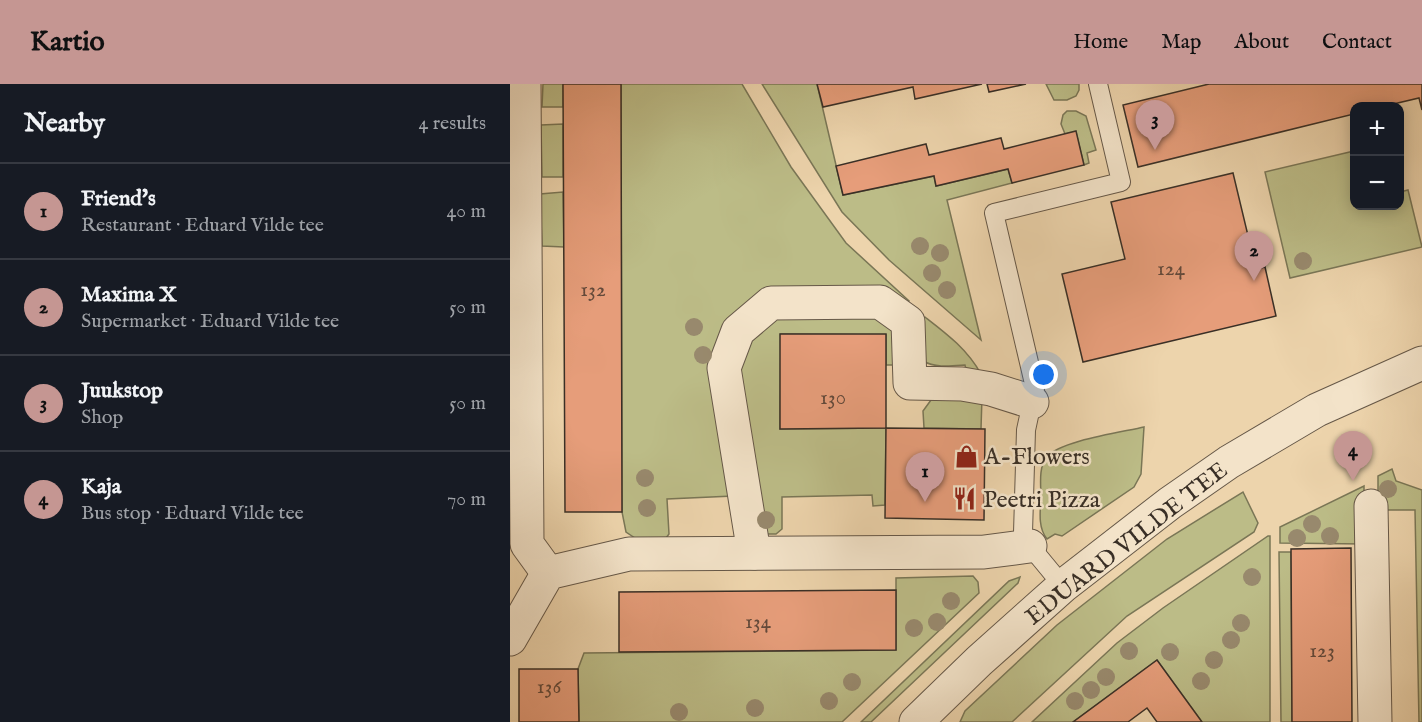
<!DOCTYPE html>
<meta charset="utf-8">
<style>
:root{--surface:#171b24;--page:#242831;--text:#f1f3f6;--muted:#9ea1a6;--line:#363941;--accent:#c59692}
body{margin:0;font-family:"IM FELL English",serif;background:var(--page);color:var(--text)}
.controls{position:absolute;right:18px;top:18px;display:grid;overflow:hidden;border-radius:12px;box-shadow:0 3px 15px #0003}
.controls button{width:54px;height:54px;display:grid;place-items:center;padding:0;border:0;border-bottom:2px solid var(--line);background:var(--surface);color:var(--text);font:30px sans-serif}
.you{position:absolute;left:534px;top:291px;width:21px;height:21px;margin:-15px;border:4px solid #fff;border-radius:50%;background:#1a73e8;box-shadow:0 0 0 9px #1a73e833}
.badge{display:grid;place-items:center;width:39px;height:39px;border-radius:50%;background:var(--accent);color:#111;font-size:20px;font-weight:700}
.pin{position:absolute;translate:-50% -50px;filter:drop-shadow(0 2px 3px #0008)}
.pin::after{content:'';position:absolute;top:32px;width:21px;height:18px;background:inherit;clip-path:polygon(0 0,100% 0,50% 100%)}
.list{margin:0;padding:0;list-style:none}
h2{display:flex;justify-content:space-between;align-items:center;height:78px;margin:0;padding:0 24px;font-size:26px}
h2 small{font-size:20px;font-weight:400;color:var(--muted)}
.list li{display:grid;grid-template-columns:39px 1fr auto;gap:18px;align-items:center;box-sizing:border-box;height:96px;padding:0 24px;border-top:2px solid var(--line)}
.list b{display:block;font-size:22px;white-space:nowrap}
.list p{margin:0;font-size:20px;white-space:nowrap;color:var(--muted)}
.list em{font-size:20px;font-style:normal;color:var(--muted)}
.map{position:relative;flex:none;width:912px;height:638px;overflow:hidden}
header{display:flex;align-items:center;gap:36px;box-sizing:border-box;height:84px;padding:0 30px;background:var(--accent);color:#111}
header strong{font-size:28px}
nav{display:flex;gap:33px;margin-inline-start:auto;font-size:21px}
main{display:flex}
aside{flex:1;background:var(--surface)}
.map>svg:first-child{display:block}
.green{fill:#bcbc87;stroke:#7a7656;stroke-width:1.5}
.building{fill:#e69d7a;stroke:#392f26;stroke-width:1.5}
.lines{fill:none;stroke-linecap:round;stroke-linejoin:round}
.service-casing{stroke:#665848;stroke-width:20}
.minor-casing{stroke:#665848;stroke-width:35}
.tertiary-casing{stroke:#665848;stroke-width:35}
.service{stroke:#f3e3c9;stroke-width:18}
.minor{stroke:#f3e3c9;stroke-width:33}
.tertiary{stroke:#f3e3c9;stroke-width:33}
.tree{fill:#98896d}
.labels{text-anchor:middle;stroke-width:5;stroke-linejoin:round;paint-order:stroke}
.number-label{font-size:21px;fill:#644a3b}
.poi-label{font-size:24px;fill:#392f26;stroke:#f3e3c9;text-anchor:start}
.street-label{font-size:24px;fill:#392f26;stroke:#f3e3c9}
</style>
<header>
<strong>Kartio</strong>
<nav><a>Home</a><a>Map</a><a>About</a><a>Contact</a></nav>
</header>
<main>
<aside>
<h2>Nearby<small>4 results</small></h2>
<ul class="list">
<li><span class="badge">1</span><div><b>Friend's</b><p>Restaurant · Eduard Vilde tee</p></div><em>40 m</em></li>
<li><span class="badge">2</span><div><b>Maxima X</b><p>Supermarket · Eduard Vilde tee</p></div><em>50 m</em></li>
<li><span class="badge">3</span><div><b>Juukstop</b><p>Shop</p></div><em>50 m</em></li>
<li><span class="badge">4</span><div><b>Kaja</b><p>Bus stop · Eduard Vilde tee</p></div><em>70 m</em></li>
</ul>
</aside>
<div class="map">
<svg width="912" height="638" viewBox="0 0 912 638">
<rect width="100%" height="100%" fill="#edd4ac"/>
<filter id="stains"><feTurbulence type="fractalNoise" baseFrequency=".00333" numOctaves="4"/><feColorMatrix values="0 0 0 0 .2 0 0 0 0 .09 0 0 0 0 .02 0 0 0 .5 -.17"/></filter>
<radialGradient id="worn" r=".72"><stop offset=".6" stop-color="#630" stop-opacity="0"/><stop offset="1" stop-color="#630" stop-opacity=".3"/></radialGradient>
<g class="green">
<polygon points="33,0 53,0 53,23 32,23"/>
<polygon points="111,0 232,0 281,83 336,159 399,217 394,221 258,210 206,273 223,412 157,415 159,450 156,454 125,454 116,448 112,428"/>
<polygon points="252,0 307,0 333,111 424,92 426,102 498,85 502,99 437,116 471,256 379,176 332,128"/>
<polygon points="536,0 569,0 569,6 566,12 557,16 544,16"/>
<polygon points="557,27 566,27 576,32 586,66 577,69 579,79 574,81 566,48 555,50 551,40 553,31"/>
<polygon points="53,40 53,93 32,93 31,41"/>
<polygon points="844,67 844,122 890,122 890,108 898,106 912,163 780,194 755,88"/>
<polygon points="53,108 54,163 32,162 30,110"/>
<polygon points="257,232 382,234 388,281 376,281 376,251 271,250 270,345 376,344 375,421 363,422 362,411 272,413 272,445 266,450 248,450 226,280"/>
<path d="M415 233C437 250 457 265 471 290H457L455 281C441 282 425 284 413 277L409 243Z"/>
<polygon points="472,313 471,345 414,344 413,327 421,316"/>
<path d="M634 343 631 390 624 403 552 452 545 450 537 455C528 444 530 428 531 414 531 402 528 383 537 373 549 357 613 348 634 343Z"/>
<polygon points="882,385 886,397 912,406 912,638 909,638 905,426 868,426 868,392"/>
<polygon points="854,402 854,460 770,459 770,443"/>
<polygon points="733,408 748,439 744,448 617,532 502,638 450,638 455,627 547,541 657,455"/>
<polygon points="758,452 760,452 760,638 692,638 647,576 563,638 522,638 607,559 653,524"/>
<polygon points="769,468 781,468 782,638 771,638"/>
<polygon points="463,492 468,498 469,509 332,638 69,638 68,585 74,569 386,566 386,494"/>
<polygon points="510,493 508,499 361,638 351,638 499,497"/>
</g>
<g class="building">
<polygon points="53,0 111,0 112,428 55,428"/>
<polygon points="307,0 472,0 405,15 403,3 313,23"/>
<polygon points="477,0 516,0 479,8"/>
<polygon points="699,0 912,0 912,26 909,14 875,22 844,22 844,30 628,83 613,21"/>
<polygon points="566,47 574,81 502,99 498,85 426,102 424,92 333,111 326,82 416,60 419,71 491,54 494,65"/>
<polygon points="723,89 746,185 755,183 766,232 573,278 552,190 615,175 601,118"/>
<polygon points="270,250 376,250 376,344 270,345"/>
<polygon points="376,344 475,345 474,436 375,434"/>
<polygon points="841,464 842,638 782,638 781,465"/>
<polygon points="386,506 386,566 109,568 109,508"/>
<polygon points="647,576 692,638 647,638 637,624 618,638 563,638"/>
<polygon points="9,585 68,585 69,638 9,638"/>
</g>
<g class="lines">
<defs>
<polyline id="service" points="553,502 520,462 513,449 516,346 525,304 484,129 611,98 588,0"/>
<g id="minor">
<polyline points="14,0 17,460 38,489"/>
<polyline points="861,422 865,638"/>
<polyline points="244,469 214,284 228,247 261,219 370,218 398,238 400,299 452,300 481,305 522,318"/>
<polyline points="0,555 38,489 119,470 474,468 520,462"/>
</g>
<polyline id="tertiary" points="406,638 469,577 553,502 660,419 719,378 807,326 912,279"/>
</defs>
<use href="#service" class="service-casing"/>
<use href="#minor" class="minor-casing"/>
<use href="#tertiary" class="tertiary-casing"/>
<use href="#service" class="service"/>
<use href="#minor" class="minor"/>
<use href="#tertiary" class="tertiary"/>
</g>
<g class="tree">
<circle cx="410" cy="162" r="9"/>
<circle cx="430" cy="169" r="9"/>
<circle cx="793" cy="177" r="9"/>
<circle cx="422" cy="189" r="9"/>
<circle cx="437" cy="206" r="9"/>
<circle cx="184" cy="243" r="9"/>
<circle cx="193" cy="271" r="9"/>
<circle cx="135" cy="394" r="9"/>
<circle cx="878" cy="405" r="9"/>
<circle cx="137" cy="424" r="9"/>
<circle cx="256" cy="436" r="9"/>
<circle cx="802" cy="440" r="9"/>
<circle cx="820" cy="452" r="9"/>
<circle cx="787" cy="454" r="9"/>
<circle cx="742" cy="493" r="9"/>
<circle cx="441" cy="517" r="9"/>
<circle cx="427" cy="538" r="9"/>
<circle cx="731" cy="539" r="9"/>
<circle cx="404" cy="544" r="9"/>
<circle cx="721" cy="556" r="9"/>
<circle cx="619" cy="567" r="9"/>
<circle cx="660" cy="568" r="9"/>
<circle cx="704" cy="576" r="9"/>
<circle cx="596" cy="593" r="9"/>
<circle cx="691" cy="597" r="9"/>
<circle cx="342" cy="598" r="9"/>
<circle cx="581" cy="606" r="9"/>
<circle cx="319" cy="617" r="9"/>
<circle cx="565" cy="617" r="9"/>
<circle cx="245" cy="624" r="9"/>
<circle cx="169" cy="628" r="9"/>
</g>
<defs>
<symbol id="shop-bare" viewBox="-9 -9 18 18"><path d="M-5-2.5h2.3a2.7 3.5 0 0 1 5.4 0H5L5.5 6h-11ZM-1.5-2.5h3a1.5 2.3 0 0 0-3 0Z" fill="#8f2418" stroke="#f3e3c9" stroke-width="2.5" paint-order="stroke"/></symbol>
<symbol id="restaurant-bare" viewBox="-9 -9 18 18"><path d="M-5-6h1v4h1v-4h1v4h1v-4h1v5L-1.5 .5V6h-2V.5L-5-1ZM5-6V6H3V1.5H1.5Q1.5-4 5-6Z" fill="#8f2418" stroke="#f3e3c9" stroke-width="2.5" paint-order="stroke"/></symbol>
</defs>
<g fill-rule="evenodd">
<use href="#shop-bare" x="440" y="356" width="33" height="33"/>
<use href="#restaurant-bare" x="438" y="398" width="33" height="33"/>
</g>
<g class="labels">
<g class="number-label">
<text x="661" y="191">124</text>
<text x="83" y="212">132</text>
<text x="323" y="320">130</text>
<text x="248" y="544">134</text>
<text x="812" y="573">123</text>
<text x="39" y="609">136</text>
</g>
<g class="poi-label">
<text x="474" y="380">A-Flowers</text>
<text x="473" y="423">Peetri Pizza</text>
</g>
<g class="street-label">
<text transform="translate(616 459) rotate(-38)" y="8">EDUARD VILDE TEE</text>
</g>
</g>
<rect width="100%" height="100%" filter="url(#stains)"/>
<rect width="100%" height="100%" fill="url(#worn)"/>
</svg>
<div class="controls">
<button>+</button>
<button>−</button>
</div>
<div class="you"></div>
<div class="pin badge" style="left:415px;top:418px">1</div>
<div class="pin badge" style="left:744px;top:197px">2</div>
<div class="pin badge" style="left:645px;top:66px">3</div>
<div class="pin badge" style="left:843px;top:397px">4</div>
</div>
</main>
